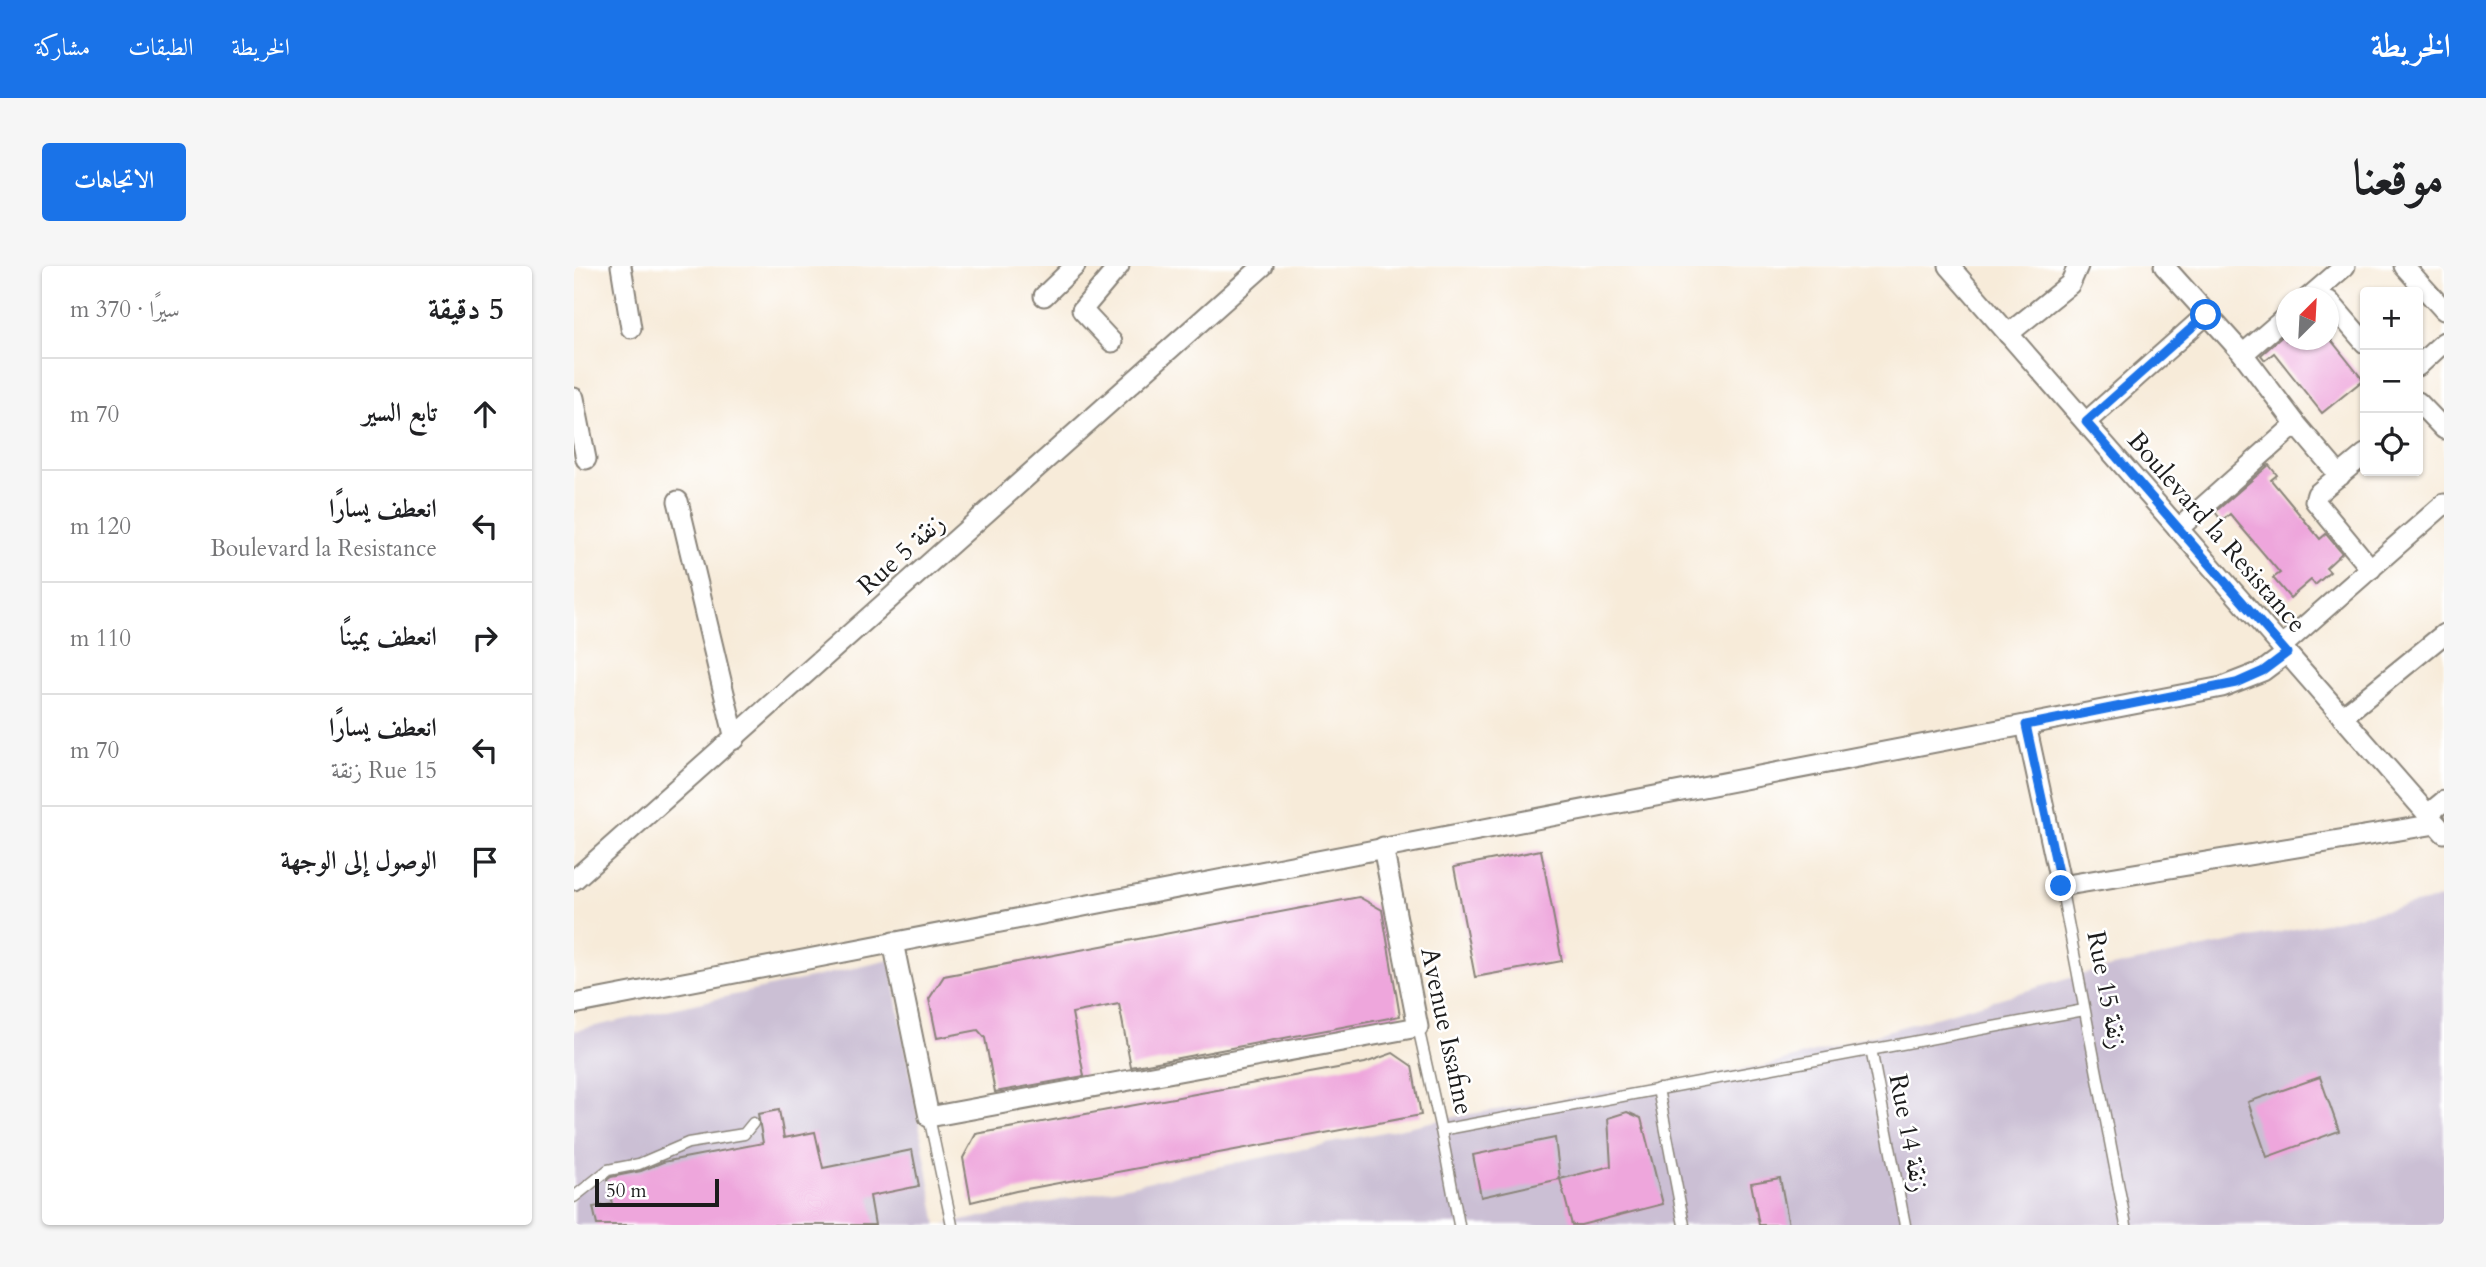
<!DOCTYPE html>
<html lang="ar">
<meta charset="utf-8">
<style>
body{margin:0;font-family:Cardo,Amiri,serif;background:#f6f6f6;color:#202124;direction:rtl}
.controls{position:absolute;right:21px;top:21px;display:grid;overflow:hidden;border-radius:7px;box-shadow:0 2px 5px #0004}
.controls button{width:63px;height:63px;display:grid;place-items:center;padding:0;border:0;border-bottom:2px solid #e0e0e0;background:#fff;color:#202124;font:35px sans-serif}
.compass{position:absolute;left:1702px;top:21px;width:63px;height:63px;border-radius:50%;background:#fff;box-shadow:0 2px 5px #0004;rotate:24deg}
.scale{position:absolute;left:21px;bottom:18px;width:124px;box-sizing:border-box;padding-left:7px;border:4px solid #1c1c1c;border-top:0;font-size:19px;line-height:24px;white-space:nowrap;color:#1c1c1c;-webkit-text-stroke:5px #fff;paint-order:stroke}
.stop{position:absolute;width:21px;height:21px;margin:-16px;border:5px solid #1a73e8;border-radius:50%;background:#fff}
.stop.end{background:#1a73e8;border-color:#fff;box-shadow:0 2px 7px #0008}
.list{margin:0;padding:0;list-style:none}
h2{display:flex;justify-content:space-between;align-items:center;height:91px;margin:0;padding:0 28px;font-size:30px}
h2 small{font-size:23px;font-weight:400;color:#757577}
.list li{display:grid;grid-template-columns:46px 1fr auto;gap:21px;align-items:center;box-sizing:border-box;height:112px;padding:0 28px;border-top:2px solid #e0e0e0}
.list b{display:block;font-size:26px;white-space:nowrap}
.list p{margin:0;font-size:23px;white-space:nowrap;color:#757577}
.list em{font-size:23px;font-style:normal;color:#757577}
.icon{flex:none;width:38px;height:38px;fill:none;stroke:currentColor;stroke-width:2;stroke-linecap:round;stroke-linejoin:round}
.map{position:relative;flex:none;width:1870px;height:959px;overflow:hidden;direction:ltr;border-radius:7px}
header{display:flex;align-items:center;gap:42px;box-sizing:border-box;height:98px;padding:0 35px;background:#1a73e8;color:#fff}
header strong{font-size:33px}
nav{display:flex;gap:38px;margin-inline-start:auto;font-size:24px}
.intro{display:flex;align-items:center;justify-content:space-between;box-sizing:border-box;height:168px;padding:0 42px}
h1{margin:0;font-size:49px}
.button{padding:18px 32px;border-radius:7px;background:#1a73e8;color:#fff;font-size:24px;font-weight:700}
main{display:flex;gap:42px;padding:0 42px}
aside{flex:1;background:#fff;border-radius:7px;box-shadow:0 2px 5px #0004}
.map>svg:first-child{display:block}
</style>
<header>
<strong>الخريطة</strong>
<nav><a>الخريطة</a><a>الطبقات</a><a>مشاركة</a></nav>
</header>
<div class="intro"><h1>موقعنا</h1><a class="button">الاتجاهات</a></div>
<main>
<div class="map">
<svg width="1870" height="959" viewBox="0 0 1870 959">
<rect width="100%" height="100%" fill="#fff"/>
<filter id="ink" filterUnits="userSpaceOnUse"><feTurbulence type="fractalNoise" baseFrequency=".0143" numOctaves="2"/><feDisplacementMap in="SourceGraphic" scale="14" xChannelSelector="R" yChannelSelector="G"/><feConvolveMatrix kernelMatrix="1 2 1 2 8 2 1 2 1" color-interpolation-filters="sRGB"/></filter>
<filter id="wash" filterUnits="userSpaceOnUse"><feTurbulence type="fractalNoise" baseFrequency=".00686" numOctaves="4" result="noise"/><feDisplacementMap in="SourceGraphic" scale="28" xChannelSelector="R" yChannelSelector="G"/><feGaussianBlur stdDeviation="1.57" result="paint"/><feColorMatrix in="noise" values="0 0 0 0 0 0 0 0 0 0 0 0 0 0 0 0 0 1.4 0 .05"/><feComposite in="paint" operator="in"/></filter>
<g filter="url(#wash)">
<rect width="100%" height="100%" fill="#f7ebd9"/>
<!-- industrial -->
<g fill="#cbbfd4">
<path d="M1870 632V959H369L885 850 1192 800 1524 704Z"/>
<path d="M316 694 363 959H0V765Z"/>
</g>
<g id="blocks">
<!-- building -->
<g fill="#eea6dc">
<path d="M1712 67V74H1757L1789 114 1748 147 1700 87 1691 94 1687 89Z"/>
<path d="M1695 199 1703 209 1697 214 1717 238 1746 273 1752 268 1768 287 1752 302 1756 306 1741 319 1737 314 1716 332 1699 312 1706 307 1656 248 1648 255 1641 246Z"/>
<path d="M967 584 988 695 901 711 880 601Z"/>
<path d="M785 631 808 644 826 750 557 801 545 738 498 747 510 810 421 826 411 772 404 764 363 772 355 733 370 710Z"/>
<path d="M819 787 838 800 847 849 442 925 397 936 389 892 402 868 791 797Z"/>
<path d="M1746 811 1765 865 1693 891 1674 836Z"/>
<path d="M205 844 210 872 241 866 249 902 338 884 345 920 296 930 301 959H23L19 941 38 938 33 914 37 911 67 905 89 896 189 877 184 848Z"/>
<path d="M1053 846 1067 852 1089 938 1007 959H998L986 913 1037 900 1034 852Z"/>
<path d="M981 872 986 913 907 931 899 889Z"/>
<path d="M1206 912 1215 959H1185L1177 917Z"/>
</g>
</g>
</g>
<g filter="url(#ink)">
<use href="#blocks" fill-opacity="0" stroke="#8a847a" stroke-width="2"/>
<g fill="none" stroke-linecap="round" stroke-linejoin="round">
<defs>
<g id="lane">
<path d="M1487 620 1552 959"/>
<path d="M844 761 867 864 885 959"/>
<path d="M1297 783 1331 959"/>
<path d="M1084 823 1110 959"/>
<path d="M355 851 378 959"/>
<path d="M867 864 1510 744"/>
<path d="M0 931 34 904 65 898 114 877 170 868 179 857"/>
</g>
<g id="street">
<path d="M47 0 57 62"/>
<path d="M1375 0 1870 567"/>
<path d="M1590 0 1669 88 1722 158 1766 210"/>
<path d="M1830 0 1870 44"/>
<path d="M470 30 501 0"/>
<path d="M1734 32 1771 0"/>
<path d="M1755 35 1791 77"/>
<path d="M1434 68 1496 18 1504 0"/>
<path d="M538 76 508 44 545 0"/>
<path d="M1669 88 1713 50"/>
<path d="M1844 100 1870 76"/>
<path d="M0 132 12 193"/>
<path d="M1844 136 1870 163"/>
<path d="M1512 156 1632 49"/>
<path d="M1791 188 1743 228 1741 235 1797 303"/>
<path d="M104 235 161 473"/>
<path d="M1604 263 1722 158"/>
<path d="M1707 381 1870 238"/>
<path d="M1768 451 1870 368"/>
<path d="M1452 459 1487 620 1862 558"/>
<path d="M1853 549 1870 535"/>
<path d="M0 614 689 0"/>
<path d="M319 676 355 851 844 761 809 581"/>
<path d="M0 738 1648 421 1689 405 1713 387"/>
</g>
</defs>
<!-- lane casing -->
<use href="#lane" stroke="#8a847a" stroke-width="13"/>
<!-- street casing -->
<use href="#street" stroke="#8a847a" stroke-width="23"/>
<!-- lane -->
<use href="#lane" stroke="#fff" stroke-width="10"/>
<!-- street -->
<use href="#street" stroke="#fff" stroke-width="19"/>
</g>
</g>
<g fill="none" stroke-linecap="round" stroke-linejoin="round" filter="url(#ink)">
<!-- route -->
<path stroke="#1a73e8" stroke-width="9" d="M1487 620 1452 459 1662 417 1689 405 1713 387 1512 156 1632 49"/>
</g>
<g text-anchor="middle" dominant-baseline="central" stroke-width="5" stroke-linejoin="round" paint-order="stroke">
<!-- street labels -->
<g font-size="26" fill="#1c1c1c" stroke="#fff">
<text transform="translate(1643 266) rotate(49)">Boulevard la Resistance</text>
<text transform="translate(327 288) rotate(-42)">Rue 5 زنقة</text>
<text transform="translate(1533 724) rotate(79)">Rue 15 زنقة</text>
<text transform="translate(873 765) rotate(78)">Avenue Issafine</text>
<text transform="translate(1335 867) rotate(79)">Rue 14 زنقة</text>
</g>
</g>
</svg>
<div class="controls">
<button>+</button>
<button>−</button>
<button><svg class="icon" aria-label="locate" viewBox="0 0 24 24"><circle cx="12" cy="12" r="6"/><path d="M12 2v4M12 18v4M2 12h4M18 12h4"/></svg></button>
</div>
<svg class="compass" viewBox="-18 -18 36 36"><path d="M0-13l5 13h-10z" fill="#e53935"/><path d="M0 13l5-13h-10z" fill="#757577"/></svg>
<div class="scale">50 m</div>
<div class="stop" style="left:1632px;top:49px"></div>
<div class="stop end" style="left:1487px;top:620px"></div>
</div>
<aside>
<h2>5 دقيقة<small>سيرًا · 370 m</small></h2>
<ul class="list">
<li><svg class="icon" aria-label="ahead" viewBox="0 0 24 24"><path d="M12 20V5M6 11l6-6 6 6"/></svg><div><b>تابع السير</b></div><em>70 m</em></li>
<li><svg class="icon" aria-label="left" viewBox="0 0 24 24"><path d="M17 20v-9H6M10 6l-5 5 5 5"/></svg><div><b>انعطف يسارًا</b><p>Boulevard la Resistance</p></div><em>120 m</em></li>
<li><svg class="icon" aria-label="right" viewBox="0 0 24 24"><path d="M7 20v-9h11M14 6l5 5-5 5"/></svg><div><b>انعطف يمينًا</b></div><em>110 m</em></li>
<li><svg class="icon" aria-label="left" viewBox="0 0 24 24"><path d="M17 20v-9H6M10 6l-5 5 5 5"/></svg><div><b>انعطف يسارًا</b><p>Rue 15 زنقة</p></div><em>70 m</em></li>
<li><svg class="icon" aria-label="arrive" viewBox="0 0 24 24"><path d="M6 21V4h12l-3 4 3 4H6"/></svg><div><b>الوصول إلى الوجهة</b></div></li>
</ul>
</aside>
</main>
